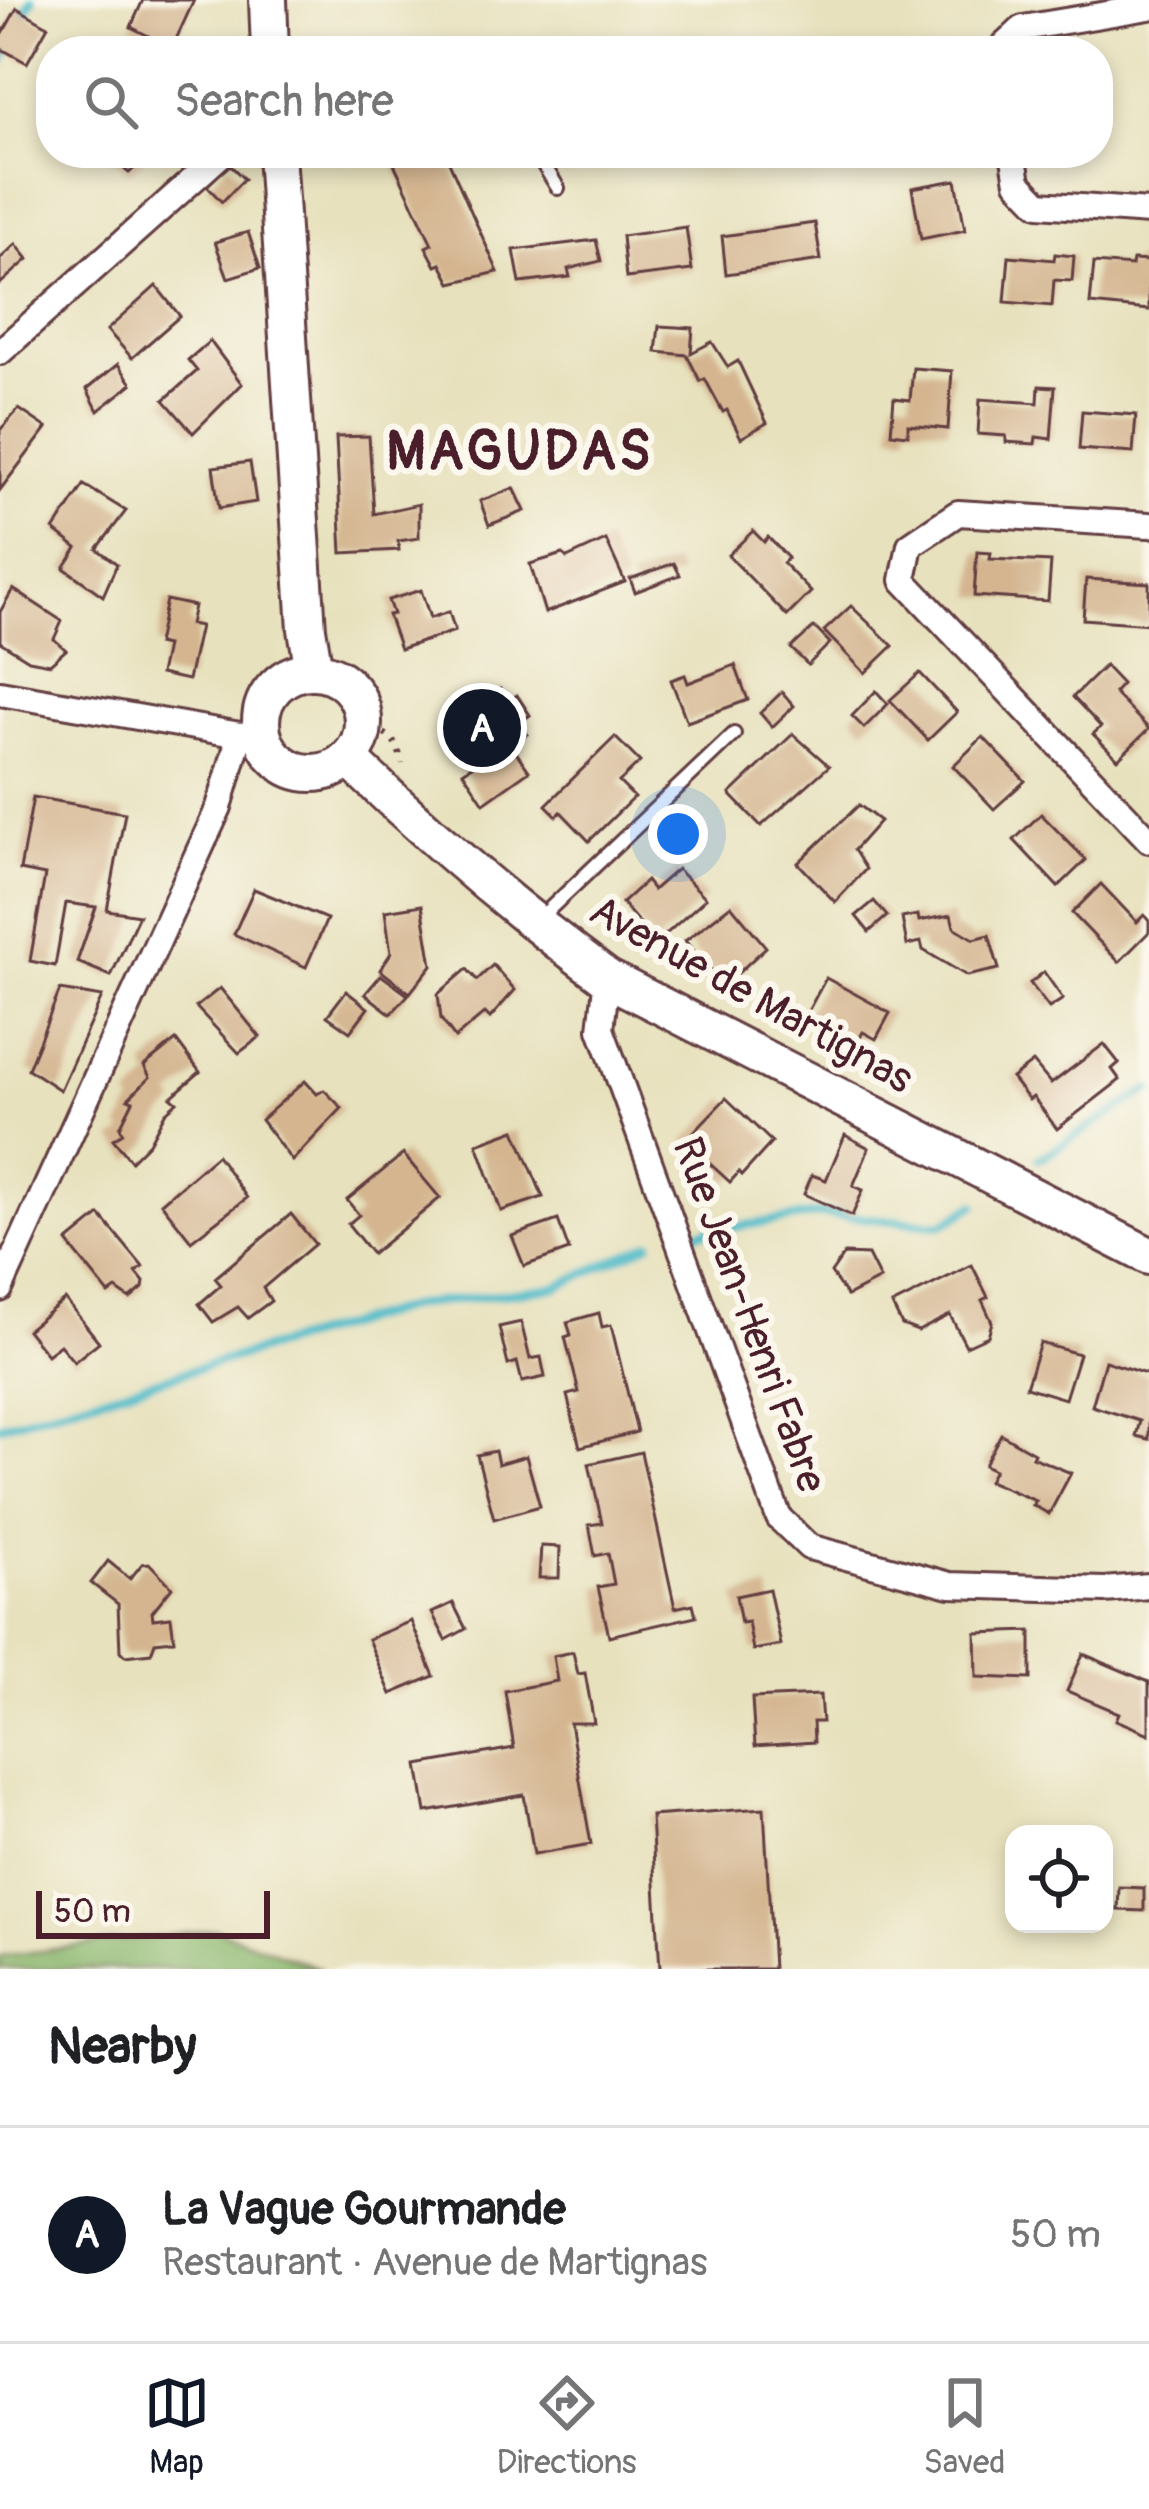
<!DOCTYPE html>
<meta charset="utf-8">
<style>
body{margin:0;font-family:Pangolin,sans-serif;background:#f6f6f6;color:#202124}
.controls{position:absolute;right:36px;bottom:36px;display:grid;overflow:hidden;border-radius:24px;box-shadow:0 6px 18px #0003}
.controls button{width:108px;height:108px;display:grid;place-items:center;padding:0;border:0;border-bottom:3px solid #e0e0e0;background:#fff;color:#202124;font:60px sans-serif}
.scale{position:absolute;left:36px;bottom:30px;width:234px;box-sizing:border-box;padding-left:12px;border:6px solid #4a1f2b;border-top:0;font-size:33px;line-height:42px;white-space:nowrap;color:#4a1f2b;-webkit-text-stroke:9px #fbf7ec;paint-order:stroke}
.you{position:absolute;left:678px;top:834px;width:42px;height:42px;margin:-30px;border:9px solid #fff;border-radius:50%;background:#1a73e8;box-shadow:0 0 0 18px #1a73e833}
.badge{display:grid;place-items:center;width:78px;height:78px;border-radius:50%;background:#111827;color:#fff;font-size:39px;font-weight:700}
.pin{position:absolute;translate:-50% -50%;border:6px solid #fff;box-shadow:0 3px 12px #0006}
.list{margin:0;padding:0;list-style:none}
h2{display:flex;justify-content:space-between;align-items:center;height:156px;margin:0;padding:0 48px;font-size:51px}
h2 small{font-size:39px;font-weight:400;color:#757577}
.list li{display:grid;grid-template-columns:78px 1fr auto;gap:36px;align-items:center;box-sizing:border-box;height:216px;padding:0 48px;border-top:3px solid #e0e0e0}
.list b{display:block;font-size:45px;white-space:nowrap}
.list p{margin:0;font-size:39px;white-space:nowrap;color:#757577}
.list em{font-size:39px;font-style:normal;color:#757577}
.icon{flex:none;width:66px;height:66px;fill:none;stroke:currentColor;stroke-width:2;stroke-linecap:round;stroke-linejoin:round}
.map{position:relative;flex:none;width:1149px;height:1969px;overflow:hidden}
.search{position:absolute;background:#fff;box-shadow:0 6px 18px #0003;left:36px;right:36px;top:36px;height:132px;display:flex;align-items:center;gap:30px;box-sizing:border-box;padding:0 42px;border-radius:48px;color:#757577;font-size:45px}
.sheet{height:372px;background:#fff}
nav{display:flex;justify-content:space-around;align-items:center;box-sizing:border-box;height:168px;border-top:3px solid #e0e0e0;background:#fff;font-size:33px;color:#757577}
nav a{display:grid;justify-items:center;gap:6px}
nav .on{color:#111827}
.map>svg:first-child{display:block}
</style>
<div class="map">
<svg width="1149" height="1969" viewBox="0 0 1149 1969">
<rect width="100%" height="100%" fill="#fbf7ec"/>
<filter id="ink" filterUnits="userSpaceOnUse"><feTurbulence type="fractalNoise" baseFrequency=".00833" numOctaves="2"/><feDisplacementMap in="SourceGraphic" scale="24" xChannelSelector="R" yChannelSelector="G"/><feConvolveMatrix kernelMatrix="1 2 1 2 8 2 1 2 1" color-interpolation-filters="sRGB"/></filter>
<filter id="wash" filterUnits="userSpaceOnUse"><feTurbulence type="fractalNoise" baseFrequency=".004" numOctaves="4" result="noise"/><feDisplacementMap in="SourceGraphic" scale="48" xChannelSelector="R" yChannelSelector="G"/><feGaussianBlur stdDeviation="2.7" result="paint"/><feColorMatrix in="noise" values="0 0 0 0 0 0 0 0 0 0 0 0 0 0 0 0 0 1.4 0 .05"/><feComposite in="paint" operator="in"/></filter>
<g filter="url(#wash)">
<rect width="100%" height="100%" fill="#e7e1bd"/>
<!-- forest -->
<path fill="#8cb76e" stroke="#6b6b4c" stroke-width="3" d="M216 1929 321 1969H0V1956Z"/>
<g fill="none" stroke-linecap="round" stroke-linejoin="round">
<!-- stream -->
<g stroke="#4cb9c7" stroke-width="9">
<path d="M20 22 32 0"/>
<path d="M0 66 10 42"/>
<path d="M1039 1159 1149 1090"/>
<path d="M688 1234 820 1214 942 1225 975 1205"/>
<path d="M0 1426 416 1305 556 1287 650 1243"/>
</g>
</g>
<g id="blocks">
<!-- building -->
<g fill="#d4b590">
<path d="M143 0H194L172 48 131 27Z"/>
<path d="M17 8 48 26 27 63 0 48V38Z"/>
<path d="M105 153H151L129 173Z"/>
<path d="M389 153H445L498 272 451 283 441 264 436 266 426 247 432 244Z"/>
<path d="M229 164 244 179 222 202 207 186Z"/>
<path d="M956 180 965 230 921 239 912 188Z"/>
<path d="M815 223 821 260 726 274 722 236Z"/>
<path d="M686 227 692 270 626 278 622 236Z"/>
<path d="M248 232 260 268 228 278 215 242Z"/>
<path d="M596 240 601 261 568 269 570 277 520 283 514 250Z"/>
<path d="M16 244 28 259 0 284V259Z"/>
<path d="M1055 254 1074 256 1072 281 1054 280 1052 306 1005 302 1009 256 1054 260Z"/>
<path d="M1133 260 1149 261V310L1090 304 1094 263 1132 266Z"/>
<path d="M156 286 180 316 132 358 107 330Z"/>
<path d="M659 326 693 328 691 353 712 342 728 367 738 361 767 423 741 438 727 410 723 412 705 379 700 381 687 355 656 352Z"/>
<path d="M210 341 242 384 193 433 164 400 197 371 188 360Z"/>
<path d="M118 364 132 384 98 411 87 389Z"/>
<path d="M913 368 952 371 948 429 908 425V435L891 433 894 398 910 400Z"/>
<path d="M1039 386 1055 387 1051 439 1036 437 1035 444 1006 442V436L978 434 980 399 1038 403Z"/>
<path d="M19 409 47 428 0 490V430Z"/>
<path d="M1082 411 1136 415 1133 453 1079 449Z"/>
<path d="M369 436 374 514 419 504V538L398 541 399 550 342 553 336 437Z"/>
<path d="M250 462 256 502 219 508 213 467Z"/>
<path d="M84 485 126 511 97 549 117 564 103 596 64 568 77 548 54 530Z"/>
<path d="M514 488 525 511 489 525 480 501Z"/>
<path d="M753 531 764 542 768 537 788 558 783 563 811 592 787 616 728 555Z"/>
<path d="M606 540 625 582 545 613 530 564 563 554 567 558Z"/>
<path d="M977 552 991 553 990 559 1051 562 1048 601 974 596Z"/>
<path d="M674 563 680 575 635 592 630 579Z"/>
<path d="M1086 579 1149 583V624L1083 619Z"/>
<path d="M13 589 62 621 54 639 66 650 50 664 29 660 0 642V612Z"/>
<path d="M421 590 430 618 449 612 455 631 400 649 388 615 393 614 388 600Z"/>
<path d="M166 600 194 606 190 624 200 626 188 680 160 674 166 646 157 644Z"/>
<path d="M851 606 893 646 865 673 824 631Z"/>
<path d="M814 627 830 643 808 665 791 648Z"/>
<path d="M735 665 748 700 687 722 671 680 685 675 688 683Z"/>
<path d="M1105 666 1122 684 1114 693 1149 729 1118 759 1093 734 1101 727 1073 697Z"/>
<path d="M920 673 957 712 928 740 890 700Z"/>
<path d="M500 689 508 701 517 695 530 715 520 722 527 734 511 745 529 771 484 803 463 772 482 759 474 748 466 754 446 724Z"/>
<path d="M876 691 888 704 864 728 852 716Z"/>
<path d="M782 692 794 706 772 727 760 713Z"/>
<path d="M793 734 829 766 761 826 730 794Z"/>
<path d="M615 737 640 762 619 782 634 797 589 841 561 812 557 816 546 805Z"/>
<path d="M983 737 1025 781 994 809 953 766Z"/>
<path d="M33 797 125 813 107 910 139 915 111 976 77 962 96 907 66 903 55 966 30 961 45 875 20 870Z"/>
<path d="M859 805 880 821 854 850 866 869 835 902 798 863Z"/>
<path d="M1041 814 1086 860 1058 887 1014 840Z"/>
<path d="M677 869 706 898 656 943 622 903 646 881 653 890Z"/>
<path d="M1101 884 1137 922 1144 915 1149 921V932L1119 962 1072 913Z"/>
<path d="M254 889 327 919 306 967 234 934Z"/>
<path d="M874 901 887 916 869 932 856 916Z"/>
<path d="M422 905 432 965 410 993 380 970 391 953 385 911Z"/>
<path d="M731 905 766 947 725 985 685 941Z"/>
<path d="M918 915 919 921 951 915 954 927 974 939 989 935 999 969 967 976 923 950 921 942 907 945 902 918Z"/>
<path d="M493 965 515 990 490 1018 485 1013 455 1038 441 1019 438 994 467 969 477 980Z"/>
<path d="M1044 972 1063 999 1049 1008 1030 983Z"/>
<path d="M381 975 408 995 391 1014 365 994Z"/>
<path d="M826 978 890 1013 876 1039 863 1032 858 1041 807 1013Z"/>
<path d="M220 988 260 1037 239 1053 196 1007Z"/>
<path d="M60 990 102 997 60 1090 28 1069Z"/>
<path d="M346 991 368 1008 350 1032 327 1016Z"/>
<path d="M176 1040 200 1072 171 1097 177 1102 165 1113 149 1143 131 1161 113 1139 123 1133 120 1127 133 1101 128 1099 150 1077 144 1066Z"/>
<path d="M1104 1044 1119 1063 1112 1069 1120 1080 1057 1129 1033 1097 1029 1100 1012 1078 1033 1062 1051 1084Z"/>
<path d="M305 1081 317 1094 324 1090 342 1108 292 1161 261 1120Z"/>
<path d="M726 1098 772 1142 742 1175 739 1172 730 1182 685 1141Z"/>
<path d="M515 1130 543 1197 501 1211 477 1144Z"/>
<path d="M845 1135 869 1148 853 1186 863 1190 852 1216 804 1194 812 1175 826 1180Z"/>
<path d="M403 1154 440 1198 372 1254 348 1224 359 1215 347 1200Z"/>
<path d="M217 1155 247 1198 191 1241 161 1203Z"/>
<path d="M291 1214 315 1244 263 1288 271 1301 248 1318 238 1307 213 1322 199 1304 221 1285 215 1278Z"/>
<path d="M100 1215 143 1267 136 1272 144 1282 143 1288 130 1299 116 1289 109 1294 67 1242Z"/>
<path d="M558 1220 569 1250 524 1266 512 1236Z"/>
<path d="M844 1254 868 1255 880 1279 847 1296 831 1273Z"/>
<path d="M972 1265 988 1297 982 1300 992 1322 988 1336 966 1346 950 1315 918 1331 902 1325 892 1305Z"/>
<path d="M65 1299 99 1342 74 1362 60 1345 47 1355 27 1330Z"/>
<path d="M599 1313 602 1327 611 1325 637 1432 580 1447 567 1395 579 1392 565 1337 571 1335 567 1322Z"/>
<path d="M521 1322 530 1359 541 1357 545 1377 522 1382 517 1362 508 1365 499 1327Z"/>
<path d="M1040 1343 1079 1354 1065 1399 1026 1387Z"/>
<path d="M1105 1361 1149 1375V1439L1136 1436 1140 1421 1092 1406Z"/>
<path d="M1001 1434 1034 1453 1032 1457 1071 1473 1049 1514 1033 1505 1036 1501 988 1481 994 1470 984 1465Z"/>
<path d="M495 1451 498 1464 526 1456 540 1506 494 1519 477 1455Z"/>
<path d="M641 1452 675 1608 693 1604 696 1616 609 1636 598 1587 614 1584 608 1553 595 1556 589 1525 602 1523 589 1464Z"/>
<path d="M541 1546 560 1547 559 1578H539Z"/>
<path d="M108 1561 130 1579 142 1564 149 1563 172 1587 152 1612 153 1619 171 1617 174 1640 155 1642 151 1653 125 1656 120 1651 118 1604 91 1583Z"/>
<path d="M769 1589 781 1645 753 1650 748 1622 741 1623 736 1596Z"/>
<path d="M453 1603 466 1629 446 1640 432 1613Z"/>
<path d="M411 1621 434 1676 391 1694 368 1639Z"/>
<path d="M1031 1631V1679L977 1677 976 1633Z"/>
<path d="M573 1652 578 1674 585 1673 594 1723H570L591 1844 534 1854 524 1795 426 1812 418 1765 514 1748 505 1691 557 1681 553 1656Z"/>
<path d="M1083 1654 1149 1682V1734L1116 1720 1119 1713 1067 1691Z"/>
<path d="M820 1695 822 1722H813L814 1742 755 1746 752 1698Z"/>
<path d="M764 1808 773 1969H660L651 1816Z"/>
<path d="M1119 1887 1144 1888V1911L1118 1910Z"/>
</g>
</g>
</g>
<g filter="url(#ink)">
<use href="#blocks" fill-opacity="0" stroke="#623c41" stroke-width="3"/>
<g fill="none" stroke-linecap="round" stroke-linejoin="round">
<defs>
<g id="lane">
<path d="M536 153 558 188"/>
<path d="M539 919 734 734"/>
</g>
<g id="street">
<path d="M998 51 1023 28 1149 7"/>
<path d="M1013 153 1018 182 1039 204 1149 212"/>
<path d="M0 352 223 153"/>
<path d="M1149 525 958 513 910 545 903 580 1149 840"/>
<path d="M0 693 240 735 261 733"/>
<path d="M607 978 601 1029 779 1518 809 1547 950 1585 1105 1590 1149 1586"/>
<path d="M0 1289 219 807 240 735"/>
</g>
<g id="secondary">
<path d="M268 0 270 51"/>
<path d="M276 153 307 629 314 671"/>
<circle cx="312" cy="722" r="51"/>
<path d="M348 758C430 837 515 910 607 978L1149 1256"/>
</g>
</defs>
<!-- lane casing -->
<use href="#lane" stroke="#623c41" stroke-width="18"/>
<!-- street casing -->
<use href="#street" stroke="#623c41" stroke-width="30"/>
<!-- secondary casing -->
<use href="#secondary" stroke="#623c41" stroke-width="42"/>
<!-- path -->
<path stroke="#623c41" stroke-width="6" stroke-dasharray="3 9" stroke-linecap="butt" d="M362 725C387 732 397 737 402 764"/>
<!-- lane -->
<use href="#lane" stroke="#fff" stroke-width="12"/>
<!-- street -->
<use href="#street" stroke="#fff" stroke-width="24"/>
<!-- secondary -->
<use href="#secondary" stroke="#fff" stroke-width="36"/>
</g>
</g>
<g text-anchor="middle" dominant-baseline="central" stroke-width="12" stroke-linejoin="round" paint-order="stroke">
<!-- street labels -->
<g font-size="42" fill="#4a1f2b" stroke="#fbf7ec">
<text transform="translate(751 995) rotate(29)">Avenue de Martignas</text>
<text transform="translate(749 1315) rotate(70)">Rue Jean-Henri Fabre</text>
</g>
<!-- district labels -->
<g font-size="54" font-weight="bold" letter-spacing="3" fill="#4a1f2b" stroke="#fbf7ec">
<text x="520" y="452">MAGUDAS</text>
</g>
</g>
</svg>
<div class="controls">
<button><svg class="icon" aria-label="locate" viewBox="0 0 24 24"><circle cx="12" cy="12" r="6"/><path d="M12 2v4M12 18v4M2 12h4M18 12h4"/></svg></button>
</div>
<div class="scale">50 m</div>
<div class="you"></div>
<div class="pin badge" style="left:482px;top:728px">A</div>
<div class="search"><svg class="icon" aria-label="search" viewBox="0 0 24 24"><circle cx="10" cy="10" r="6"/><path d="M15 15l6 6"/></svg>Search here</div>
</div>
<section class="sheet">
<h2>Nearby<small></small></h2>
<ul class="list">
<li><span class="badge">A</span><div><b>La Vague Gourmande</b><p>Restaurant · Avenue de Martignas</p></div><em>50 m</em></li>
</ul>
</section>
<nav>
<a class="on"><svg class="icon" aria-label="map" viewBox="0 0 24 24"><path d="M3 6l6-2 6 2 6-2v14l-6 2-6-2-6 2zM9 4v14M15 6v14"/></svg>Map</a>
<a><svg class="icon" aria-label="directions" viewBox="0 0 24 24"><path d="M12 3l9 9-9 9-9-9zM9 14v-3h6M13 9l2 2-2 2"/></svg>Directions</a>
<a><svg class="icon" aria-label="saved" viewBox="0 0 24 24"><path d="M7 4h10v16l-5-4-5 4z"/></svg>Saved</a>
</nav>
